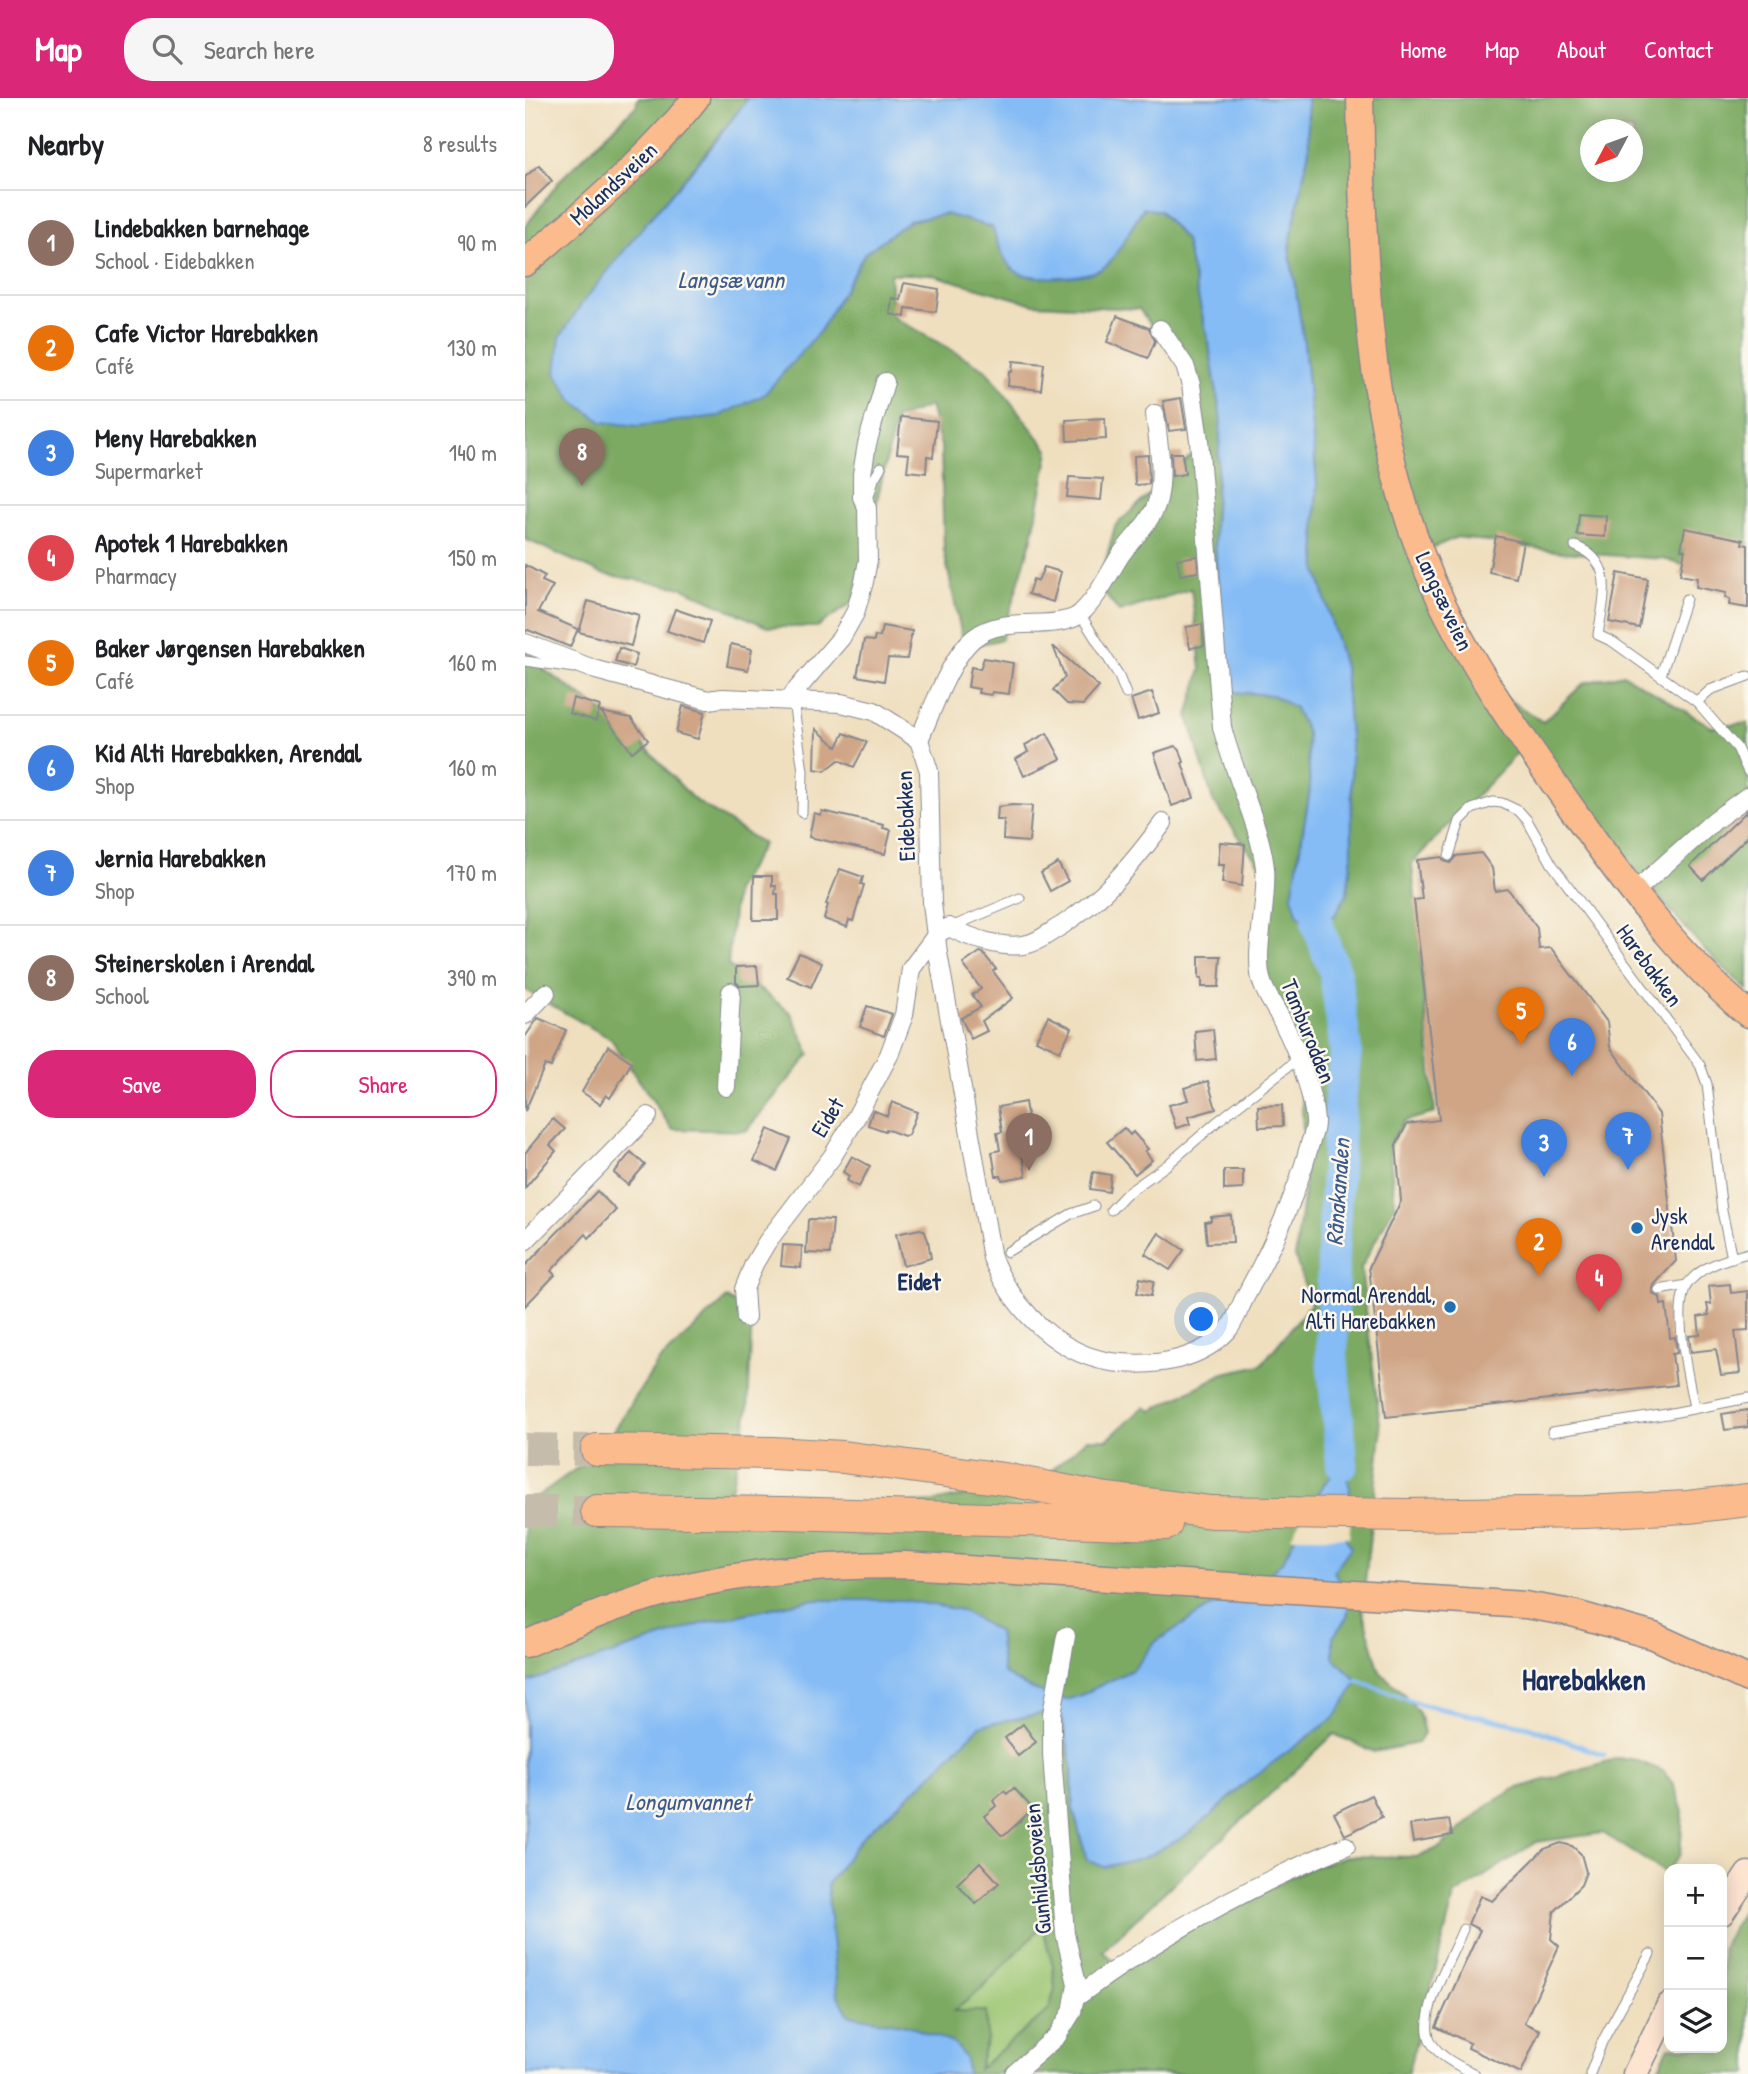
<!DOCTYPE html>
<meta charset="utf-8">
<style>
body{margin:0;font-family:"Patrick Hand",sans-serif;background:#f6f6f6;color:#202124}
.controls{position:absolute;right:21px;bottom:21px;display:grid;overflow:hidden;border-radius:14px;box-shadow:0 4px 18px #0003}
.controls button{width:63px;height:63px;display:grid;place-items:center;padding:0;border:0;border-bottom:2px solid #e0e0e0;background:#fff;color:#202124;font:35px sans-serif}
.compass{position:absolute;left:1055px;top:21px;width:63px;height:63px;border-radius:50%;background:#fff;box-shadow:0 4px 18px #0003;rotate:229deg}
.you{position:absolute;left:677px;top:1222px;width:24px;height:24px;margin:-18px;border:5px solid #fff;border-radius:50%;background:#1a73e8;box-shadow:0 0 0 10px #1a73e833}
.badge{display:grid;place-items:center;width:46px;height:46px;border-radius:50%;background:#db2777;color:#fff;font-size:23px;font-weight:700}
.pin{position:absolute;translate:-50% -58px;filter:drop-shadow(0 2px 4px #0008)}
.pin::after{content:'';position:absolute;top:37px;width:24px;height:21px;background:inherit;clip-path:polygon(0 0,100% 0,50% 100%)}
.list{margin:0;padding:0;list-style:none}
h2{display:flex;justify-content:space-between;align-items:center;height:91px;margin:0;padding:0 28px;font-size:30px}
h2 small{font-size:23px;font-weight:400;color:#757577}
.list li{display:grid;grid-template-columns:46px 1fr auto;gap:21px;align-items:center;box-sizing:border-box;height:105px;padding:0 28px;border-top:2px solid #e0e0e0}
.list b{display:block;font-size:26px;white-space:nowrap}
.list p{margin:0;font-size:23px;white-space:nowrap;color:#757577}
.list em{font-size:23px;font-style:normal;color:#757577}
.actions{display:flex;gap:14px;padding:21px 28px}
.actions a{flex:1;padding:16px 0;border:2px solid #db2777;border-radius:28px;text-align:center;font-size:24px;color:#db2777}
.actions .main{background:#db2777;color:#fff}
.icon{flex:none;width:38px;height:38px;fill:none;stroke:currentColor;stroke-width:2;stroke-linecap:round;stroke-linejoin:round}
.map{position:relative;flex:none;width:1223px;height:1976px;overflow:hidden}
header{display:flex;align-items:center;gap:42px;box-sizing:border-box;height:98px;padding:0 35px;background:#db2777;color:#fff}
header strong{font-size:33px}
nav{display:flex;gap:38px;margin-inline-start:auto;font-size:24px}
.search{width:490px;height:63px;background:#f6f6f6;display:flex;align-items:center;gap:18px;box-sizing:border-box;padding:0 24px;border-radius:28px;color:#757577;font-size:26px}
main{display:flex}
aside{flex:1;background:#fff}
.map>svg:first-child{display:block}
</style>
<header>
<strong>Map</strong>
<div class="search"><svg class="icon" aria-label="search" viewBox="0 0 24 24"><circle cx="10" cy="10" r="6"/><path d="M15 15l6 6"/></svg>Search here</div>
<nav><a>Home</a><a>Map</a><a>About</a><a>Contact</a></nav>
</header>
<main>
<aside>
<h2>Nearby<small>8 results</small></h2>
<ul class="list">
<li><span class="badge" style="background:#8d6e63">1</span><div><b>Lindebakken barnehage</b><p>School · Eidebakken</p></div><em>90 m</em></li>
<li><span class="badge" style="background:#e8710a">2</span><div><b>Cafe Victor Harebakken</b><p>Café</p></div><em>130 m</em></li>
<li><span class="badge" style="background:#3f7fe0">3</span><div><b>Meny Harebakken</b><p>Supermarket</p></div><em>140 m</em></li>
<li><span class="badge" style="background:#e0444e">4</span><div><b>Apotek 1 Harebakken</b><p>Pharmacy</p></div><em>150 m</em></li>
<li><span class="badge" style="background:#e8710a">5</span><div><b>Baker Jørgensen Harebakken</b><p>Café</p></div><em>160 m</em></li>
<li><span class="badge" style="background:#3f7fe0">6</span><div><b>Kid Alti Harebakken, Arendal</b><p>Shop</p></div><em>160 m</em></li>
<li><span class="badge" style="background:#3f7fe0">7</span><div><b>Jernia Harebakken</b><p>Shop</p></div><em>170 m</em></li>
<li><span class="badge" style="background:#8d6e63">8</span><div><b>Steinerskolen i Arendal</b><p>School</p></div><em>390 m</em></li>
</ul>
<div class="actions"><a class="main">Save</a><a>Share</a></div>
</aside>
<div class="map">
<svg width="1223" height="1976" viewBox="0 0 1223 1976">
<rect width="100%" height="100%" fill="#fbf7ec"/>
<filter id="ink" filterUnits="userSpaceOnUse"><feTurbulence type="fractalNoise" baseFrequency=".0143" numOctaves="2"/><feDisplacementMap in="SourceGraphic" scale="14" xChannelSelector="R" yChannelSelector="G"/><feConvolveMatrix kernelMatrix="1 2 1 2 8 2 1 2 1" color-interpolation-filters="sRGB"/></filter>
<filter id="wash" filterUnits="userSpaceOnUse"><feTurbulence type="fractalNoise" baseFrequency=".00686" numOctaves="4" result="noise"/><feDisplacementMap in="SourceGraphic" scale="28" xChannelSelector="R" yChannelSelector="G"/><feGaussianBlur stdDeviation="1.57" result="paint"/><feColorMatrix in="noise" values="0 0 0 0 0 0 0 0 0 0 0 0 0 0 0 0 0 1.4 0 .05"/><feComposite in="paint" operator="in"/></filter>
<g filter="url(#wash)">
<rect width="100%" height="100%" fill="#efdfbf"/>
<!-- green -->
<path fill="#9ac470" stroke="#5a7a67" stroke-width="2" d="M517 1828 528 1868 530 1891 524 1912 452 1972 462 1941 428 1913 455 1892Z"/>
<!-- forest -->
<g fill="#7baa62" stroke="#4b6c60" stroke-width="2" fill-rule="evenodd">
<path d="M113 0H223C170 71 110 138 55 208L295 233 340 155 384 123 420 116 467 129C473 144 477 161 491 172 509 187 561 171 583 167L619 110 635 113 660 142 684 246 696 321 689 427 710 594 748 597 770 609 782 635 785 692 773 761 792 826 809 818 822 796 827 756 826 653 820 573 792 472 790 424 792 386 779 245 764 150 784 51 782 0H1223V488L1139 461 1037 454 932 439 893 456 978 598 1018 624 1059 585 1098 576 1187 629 1223 625V893L1176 848 1002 645 887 765 910 1015 879 1023 864 1048 870 1106 836 1170 856 1336 837 1512 855 1574 878 1595 894 1615 899 1635 892 1645 849 1654 809 1636C733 1709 653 1779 578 1853L594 1867 779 1772 821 1758 893 1759 915 1749 966 1705 990 1691 1093 1660 1113 1663 1138 1673 1149 1687 1158 1714 1155 1756 1141 1775 1078 1735 1011 1744 929 1798 903 1903 882 1976H442L441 1962 382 1927 324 1918 312 1896 302 1787 338 1738 398 1685 455 1627 518 1615 537 1620 547 1668 548 1711 562 1762 657 1740 689 1715 718 1687 808 1559V1539L822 1519 824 1507 809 1473 820 1440 799 1386 757 1464 725 1495 687 1508 630 1544 609 1571 556 1597 541 1602 502 1589 478 1575 473 1534 436 1512 285 1502 182 1524 0 1585V1407L76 1353 133 1264 202 1200 227 1217 223 1313 201 1414 409 1404 499 1385 521 1377 562 1341H583L619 1309 627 1313 699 1275 736 1267 786 1206 770 1159 780 1086 776 979 733 881 742 777 688 703 663 618 676 571 666 491 594 514 574 488 590 428 669 355 661 273 614 211 509 206 405 176H365L368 219 460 271 524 353 507 440 476 542 439 549 419 453 416 348 405 308 371 321 328 504 292 529H242L158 490 78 476 0 441V129L36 81 111 8ZM1066 32H1108V74H1066ZM517 1828 528 1868 530 1891 524 1912 453 1971 462 1941 461 1913H429L455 1892Z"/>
<path d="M0 550 21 573 107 634 167 700 238 746 210 793 203 867 266 915 285 956 221 1033 147 1031 86 941 0 892Z"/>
<path d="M1223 1802V1976H1130L1144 1949 1197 1950V1850Z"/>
</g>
<!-- water -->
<g fill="#85bcf5" stroke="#5076aa" stroke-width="2">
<path d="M223 0H782L784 51 764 150 779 245 792 386 790 424 792 472 820 573 826 653 827 756 822 796 809 818 788 830 773 817 767 798 785 692 782 635 770 610 748 597 710 594 698 580 689 427 696 321 684 246 660 142 635 113 618 110C607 128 597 150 583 166 570 180 512 183 494 175 478 167 473 144 467 129L420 116 384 123 340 155 295 233 239 297 194 318 113 328 77 324 48 303 31 275 35 239 55 208 121 125 185 51Z"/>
<path d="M817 1366 825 1390 820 1439 826 1449 809 1473 824 1506 822 1519 808 1539V1559L833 1583 810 1619 718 1687 689 1715 657 1740 618 1760 579 1769 562 1762 548 1711 547 1668 537 1620 518 1615 455 1628 398 1685 338 1738 302 1787 312 1896 324 1917 382 1927 430 1946 441 1962 442 1976H0V1585L182 1524 285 1502H378L436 1512 473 1534 478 1575 502 1589 541 1602 556 1597 609 1571 630 1544 687 1508 725 1495 757 1464 799 1386Z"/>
</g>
<!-- pier -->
<path fill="#efdfbf" d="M783 1408H827L824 1439H766Z"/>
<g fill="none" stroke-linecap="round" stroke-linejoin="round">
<!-- stream -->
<path stroke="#85bcf5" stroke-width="5" d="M833 1583 898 1607 1004 1629 1079 1657"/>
<!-- river -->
<path stroke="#85bcf5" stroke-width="32" d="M792 826 810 875 821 953 815 1000 808 1158 807 1258 817 1366"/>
</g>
<g id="blocks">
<!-- building -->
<g fill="#cfa586">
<path d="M14 67 27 83 0 109V79Z"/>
<path d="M379 185 414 191 411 214 381 210 380 219 365 216 367 200 375 202Z"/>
<path d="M592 218 624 230 630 243 623 260 582 244Z"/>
<path d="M488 263 519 266 516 292 483 288 484 274H487Z"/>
<path d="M656 300 661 331 644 333 638 303Z"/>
<path d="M376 319 412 323 408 359 402 358 401 375 382 373 384 356 372 355Z"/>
<path d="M580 320 581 341 542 343 541 322Z"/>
<path d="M646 355H657L660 376 647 378Z"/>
<path d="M623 357 624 386 610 387 609 358Z"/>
<path d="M544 379 578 381 576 402 542 399Z"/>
<path d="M1054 416 1081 418 1080 439 1052 437Z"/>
<path d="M1160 430 1214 441 1218 442 1217 446 1223 447V510L1204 507 1205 501 1200 500 1201 495 1171 489 1172 480 1155 477 1160 452 1156 451Z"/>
<path d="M971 438 998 444 991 480 964 474Z"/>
<path d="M672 458 673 474 655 477 652 461Z"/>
<path d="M0 467 20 478 17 483 28 488 13 514 53 531 45 549 3 532 0 534Z"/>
<path d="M519 469 536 474 528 504 503 496 508 481 513 483Z"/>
<path d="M1093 475 1123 481 1114 530 1084 524Z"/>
<path d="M63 503 114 517 106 548 54 534Z"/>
<path d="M150 511 185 523 178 545 142 533Z"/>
<path d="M677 526 679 548 665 550 661 529Z"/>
<path d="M357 528 387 533 382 561 363 560 359 583 332 578 339 542 349 543 350 538 355 539Z"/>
<path d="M206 546 227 551 223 572 202 568Z"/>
<path d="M528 548 574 589 558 607 542 606 528 592 540 579Z"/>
<path d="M94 550 112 556 108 569 90 564Z"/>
<path d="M459 560 488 565 484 596 467 594 466 597 453 595 454 591 443 589 446 569 455 571Z"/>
<path d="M627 594 634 615 613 622 606 601Z"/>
<path d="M48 600 75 608 71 623 44 615Z"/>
<path d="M158 608 180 614 173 641 151 635Z"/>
<path d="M76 614 106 620 123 642 107 654Z"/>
<path d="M291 631 312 649 319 635 342 644 329 669 314 662 300 673 290 671Z"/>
<path d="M522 635 536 661 499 678 491 661 503 654 500 647Z"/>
<path d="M650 648 655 652 659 664 657 665 669 700 647 708 629 655Z"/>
<path d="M487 707 507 708 504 744 478 742 479 722H472L473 709Z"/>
<path d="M1223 712V738L1178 782 1165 768Z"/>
<path d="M297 713 359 727 358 730 366 732 360 756 284 739 289 715 296 717Z"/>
<path d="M695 744 720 746 717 788 697 785 699 767H693Z"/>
<path d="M956 755 967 770 970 793 983 791 1012 830 1014 851 1026 850 1082 924 1085 949 1134 1016 1151 1163 1129 1187 1127 1193 1129 1197 1135 1199 1136 1207 1141 1206 1145 1240 1150 1239 1152 1255 1147 1256 1151 1287 861 1319 844 1169 876 1103 871 1047 882 1026 914 1022 889 802 897 801 892 762 917 759 919 763 925 765 931 758Z"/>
<path d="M533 765 543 783 525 793 516 775Z"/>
<path d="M315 771 338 779 336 786 339 787 328 823 324 822 322 829 299 821 303 807 301 806Z"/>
<path d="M229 778H247V788H251L250 796H253V822H228Z"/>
<path d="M455 854 458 855 471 871 468 873 488 900 457 923 462 933 446 941 436 920 456 909 447 897 456 891 438 866Z"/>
<path d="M274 855 297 865 286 889 262 879Z"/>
<path d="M674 858H696L694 889H677V880H674Z"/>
<path d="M232 868 234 887 215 888 211 884V869Z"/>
<path d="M342 908 367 916 359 938 335 929Z"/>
<path d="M523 918 547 930 535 953 511 942Z"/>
<path d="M13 920 41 932 26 969 20 967 0 1013V939Z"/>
<path d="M688 931 691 961 672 963 670 933Z"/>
<path d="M83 948 107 964 85 1000 81 997 75 1006 57 994Z"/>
<path d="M683 983 691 1011 663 1019 665 1026 651 1030 644 1007 663 1002 659 990Z"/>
<path d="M367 1004 392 1014 383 1037 379 1038 361 1031 360 1033 343 1027 348 1012 362 1018Z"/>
<path d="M500 1004 507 1046 496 1048 501 1078 477 1082 476 1078H471L467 1054 475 1052 472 1035 477 1034 473 1009Z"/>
<path d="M757 1007 758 1028 734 1029 733 1008Z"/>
<path d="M28 1021 40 1031 25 1047 31 1053 0 1090V1055Z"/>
<path d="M599 1030 605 1037 608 1034 623 1051 620 1053 627 1062 610 1076 582 1044Z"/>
<path d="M243 1031 266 1041 252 1073 229 1063Z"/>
<path d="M106 1054 120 1067 103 1087 89 1075Z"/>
<path d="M327 1058 345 1068 334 1089 322 1083 324 1078 318 1074Z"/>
<path d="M699 1072H718V1091L699 1092Z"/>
<path d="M568 1074 586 1077 584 1094 565 1091Z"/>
<path d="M72 1093 91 1112 64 1140 61 1136 26 1173 30 1177 0 1208V1168Z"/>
<path d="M706 1117 708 1144 682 1145 680 1124 686 1123V1119Z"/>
<path d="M285 1121 308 1122 305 1156 281 1155 283 1122Z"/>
<path d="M395 1131 399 1132 403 1142 406 1160 378 1168 371 1136Z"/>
<path d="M634 1135 659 1152 645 1172 620 1156Z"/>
<path d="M258 1147 277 1148 276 1170 256 1168Z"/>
<path d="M615 1180 629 1183 626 1198 612 1195Z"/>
<path d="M1205 1186 1206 1195 1223 1193V1232L1210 1233 1215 1275 1196 1277 1191 1251 1166 1254 1164 1238 1175 1237 1173 1219 1184 1217 1182 1206H1186L1184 1188Z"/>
<path d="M1223 1312V1329L1200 1332 1197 1316Z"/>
<path d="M498 1626 511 1644 493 1658 480 1640Z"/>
<path d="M489 1690 508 1711 481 1736 476 1737 459 1718 471 1708 468 1703 479 1693 482 1696Z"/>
<path d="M846 1697 857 1719 820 1737 809 1715Z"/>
<path d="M924 1722 927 1737 888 1744 885 1727Z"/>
<path d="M1036 1745 1047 1748 1056 1756 1061 1774 1056 1787 1029 1814 1026 1841 1034 1848 999 1925 1015 1932 996 1975 943 1950 945 1945 911 1929 955 1832 943 1826 955 1798 967 1803 1019 1751Z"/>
<path d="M455 1764 474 1785 451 1806 432 1786Z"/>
</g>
</g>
</g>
<g filter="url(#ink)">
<use href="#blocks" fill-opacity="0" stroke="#85878e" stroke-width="2"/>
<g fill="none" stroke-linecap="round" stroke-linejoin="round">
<!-- highway-tunnel -->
<g stroke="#c5bcac" stroke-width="32" stroke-dasharray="32 16" stroke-linecap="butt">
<path d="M0 1351 72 1352"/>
<path d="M0 1413H72"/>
</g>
<defs>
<g id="lane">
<path d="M343 402 349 381 356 369"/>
<path d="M1050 448C1092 464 1078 502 1073 537L1088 544 1172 604 1212 650 1223 674"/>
<path d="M555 516 593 576 601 596"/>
<path d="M0 563 49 570"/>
<path d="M1136 577 1161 501"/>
<path d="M268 603 278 673 277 715"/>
<path d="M1172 604 1185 592 1223 578"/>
<path d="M924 758 935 723 947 711 968 704 977 705 994 713 1002 722 1027 766 1175 967 1182 986 1197 1113 1207 1160"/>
<path d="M426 829 495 800"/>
<path d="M586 1112 601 1096 642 1067 693 1023 773 961"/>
<path d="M482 1154 546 1116 569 1108"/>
<path d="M1134 1192 1162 1187"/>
<path d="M1169 1309C1163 1280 1151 1225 1158 1197 1159 1190 1164 1183 1169 1179 1179 1168 1208 1159 1223 1155"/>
<path d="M1027 1334 1142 1316 1223 1300"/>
<path d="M938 1831C927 1858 899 1905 903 1934 905 1955 933 1968 950 1976"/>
<path d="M1065 1976 1077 1944 1125 1856"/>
</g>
<g id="street">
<path d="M0 545 71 572 183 602 198 600 316 605 349 613 394 642 404 673 407 805 413 855 467 1160C489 1212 536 1261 596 1265 633 1268 676 1262 703 1232 710 1223 715 1209 720 1199 746 1151 770 1102 784 1049 786 1041 791 1031 790 1023 788 993 771 949 757 923 750 908 740 897 736 881 729 850 743 805 740 770 735 726 708 674 697 629L674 342 666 287 660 268 635 231"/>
<path d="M268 603V596L316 540 330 515 339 484 343 462 342 410 337 399V376L342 346 360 284"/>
<path d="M394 642C406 615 426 558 449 540 476 518 514 531 542 522 547 521 553 518 556 515 573 499 583 477 595 458 607 440 628 423 633 401 639 373 633 344 630 316"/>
<path d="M1109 794 1190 722 1223 698"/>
<path d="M0 917 21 895"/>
<path d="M201 989 206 894"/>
<path d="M0 1143 123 1018"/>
<path d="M221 1220 219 1191 229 1166 242 1144 307 1059 329 1023 364 957 379 917 386 871 412 836 424 829C445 840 479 852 503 846 515 843 525 834 536 828 581 798 606 768 638 725"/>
<path d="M550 1900C634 1838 724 1788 821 1748"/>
<path d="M489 1976 532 1938 547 1914 552 1886 540 1836 527 1656V1616L541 1538"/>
</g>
<g id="secondary">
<path d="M1197 1815 1223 1776"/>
<path d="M1110 1976 1144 1907"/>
</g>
<g id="primary">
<path d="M835 0C839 176 839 344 918 507 953 578 999 643 1045 708 1097 782 1153 857 1223 916"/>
<path d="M0 165C60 114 122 62 171 0"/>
<path d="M0 1546C32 1533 63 1519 95 1508 187 1475 284 1467 381 1467L1000 1507 1047 1515 1129 1538 1223 1581"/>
</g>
<g id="highway">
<path d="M72 1352 248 1355 318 1359 479 1381 576 1400 686 1414 882 1417 1060 1414 1163 1409 1223 1402"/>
<path d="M72 1413 259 1415 641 1426"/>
</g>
</defs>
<!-- lane casing -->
<use href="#lane" stroke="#85878e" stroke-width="11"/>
<!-- street casing -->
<use href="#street" stroke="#85878e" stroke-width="20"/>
<!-- secondary casing -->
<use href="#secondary" stroke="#85878e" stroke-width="27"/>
<!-- primary casing -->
<use href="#primary" stroke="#85878e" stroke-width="29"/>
<!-- highway casing -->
<use href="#highway" stroke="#85878e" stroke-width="34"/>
<!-- lane -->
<use href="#lane" stroke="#fff" stroke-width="9"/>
<!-- street -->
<use href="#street" stroke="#fff" stroke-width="18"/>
<!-- secondary -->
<use href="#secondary" stroke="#fde4d1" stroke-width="24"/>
<!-- primary -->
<use href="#primary" stroke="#fbbb8c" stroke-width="26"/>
<!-- highway -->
<use href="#highway" stroke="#fbbb8c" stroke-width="32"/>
</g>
</g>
<!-- markers -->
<g fill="#1f6fb2" stroke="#fbf7ec" stroke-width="2.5">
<circle cx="1112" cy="1130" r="7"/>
<circle cx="925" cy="1209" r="7"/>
</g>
<g text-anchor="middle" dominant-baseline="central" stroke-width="5" stroke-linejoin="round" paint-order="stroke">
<!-- street labels -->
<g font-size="23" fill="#1b2f5e" stroke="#fbf7ec">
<text transform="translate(88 85) rotate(-43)">Molandsveien</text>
<text transform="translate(920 503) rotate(65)">Langsæveien</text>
<text transform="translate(380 718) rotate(-92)">Eidebakken</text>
<text transform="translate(1125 867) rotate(54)">Harebakken</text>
<text transform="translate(784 933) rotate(68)">Tamburodden</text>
<text transform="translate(302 1019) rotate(-59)">Eidet</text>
<text transform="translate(512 1771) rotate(-95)">Gunhildsboveien</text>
</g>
<!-- poi labels -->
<g font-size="23" fill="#1b2f5e" stroke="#fbf7ec" text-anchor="start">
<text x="1126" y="1117">Jysk<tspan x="1126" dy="26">Arendal</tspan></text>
<text x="911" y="1196" text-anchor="end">Normal Arendal,<tspan x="911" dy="26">Alti Harebakken</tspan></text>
</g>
<!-- water labels -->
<g font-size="24" font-style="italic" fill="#3b598b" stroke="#fbf7ec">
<text x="206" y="181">Langsævann</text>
<text transform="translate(812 1094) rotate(-86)">Rånakanalen</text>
<text x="163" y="1703">Longumvannet</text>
</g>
<!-- neighbourhood labels -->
<g font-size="24" font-weight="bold" fill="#1b2f5e" stroke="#fbf7ec">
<text x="394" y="1183">Eidet</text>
</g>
<!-- district labels -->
<g font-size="30" font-weight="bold" fill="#1b2f5e" stroke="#fbf7ec">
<text x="1059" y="1581">Harebakken</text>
</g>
</g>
</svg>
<div class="controls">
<button>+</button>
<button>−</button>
<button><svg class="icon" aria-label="layers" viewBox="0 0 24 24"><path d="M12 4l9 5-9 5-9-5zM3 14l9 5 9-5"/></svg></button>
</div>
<svg class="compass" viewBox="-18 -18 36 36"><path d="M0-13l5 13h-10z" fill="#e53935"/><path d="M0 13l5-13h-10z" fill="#757577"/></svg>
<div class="you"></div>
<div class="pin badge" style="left:504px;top:1073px;background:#8d6e63">1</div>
<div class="pin badge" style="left:1014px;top:1178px;background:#e8710a">2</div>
<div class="pin badge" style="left:1019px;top:1079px;background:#3f7fe0">3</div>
<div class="pin badge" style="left:1074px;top:1214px;background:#e0444e">4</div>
<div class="pin badge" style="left:996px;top:947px;background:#e8710a">5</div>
<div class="pin badge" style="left:1047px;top:978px;background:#3f7fe0">6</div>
<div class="pin badge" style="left:1103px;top:1072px;background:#3f7fe0">7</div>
<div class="pin badge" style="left:57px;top:388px;background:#8d6e63">8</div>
</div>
</main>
